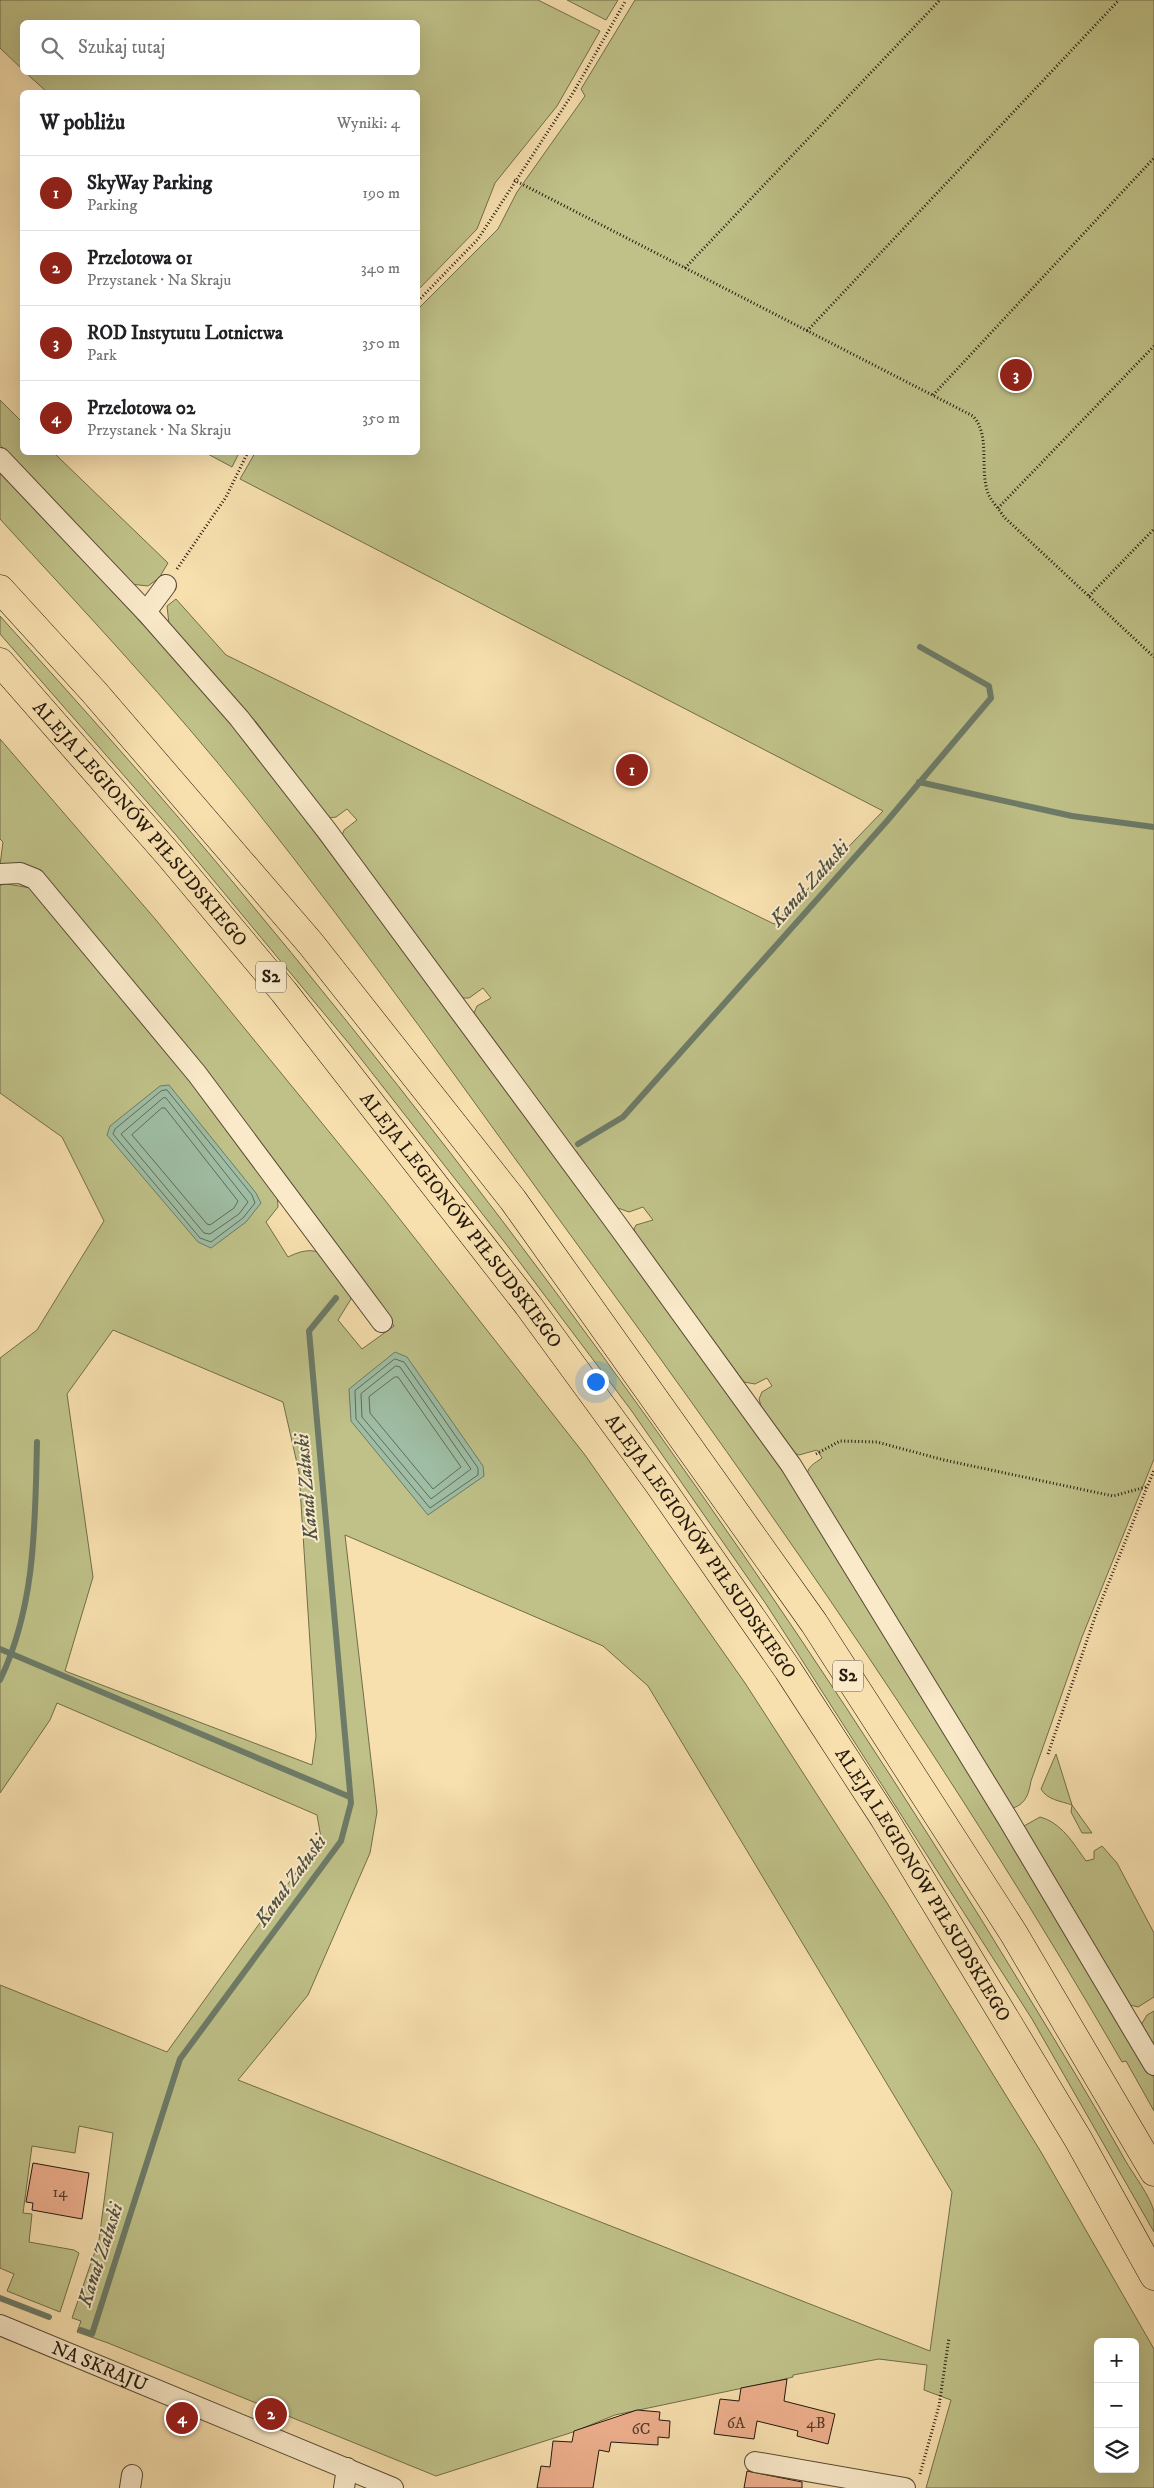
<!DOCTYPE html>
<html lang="pl">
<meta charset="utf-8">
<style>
body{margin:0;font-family:"IM FELL DW Pica",serif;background:#f2f2f2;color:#202124}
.controls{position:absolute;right:15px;bottom:15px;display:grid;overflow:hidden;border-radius:8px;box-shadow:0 5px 20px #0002}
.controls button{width:45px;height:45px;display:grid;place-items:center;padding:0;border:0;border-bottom:1px solid #e0e0e0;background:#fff;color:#202124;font:25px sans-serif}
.you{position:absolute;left:595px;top:1381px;width:18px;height:18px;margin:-12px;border:4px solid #fff;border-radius:50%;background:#1a73e8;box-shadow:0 0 0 8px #1a73e833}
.badge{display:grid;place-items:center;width:32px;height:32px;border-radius:50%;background:#8f2418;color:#fff;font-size:16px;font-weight:700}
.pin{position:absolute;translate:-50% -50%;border:2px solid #fff;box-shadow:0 1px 5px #0006}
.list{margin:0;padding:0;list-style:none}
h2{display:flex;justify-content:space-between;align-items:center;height:65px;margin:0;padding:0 20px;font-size:21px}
h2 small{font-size:16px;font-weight:400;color:#757577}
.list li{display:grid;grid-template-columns:32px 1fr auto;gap:15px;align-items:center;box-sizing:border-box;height:75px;padding:0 20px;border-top:1px solid #e0e0e0}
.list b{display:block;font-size:19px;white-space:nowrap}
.list p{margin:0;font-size:16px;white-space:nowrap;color:#757577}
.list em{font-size:16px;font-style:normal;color:#757577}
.icon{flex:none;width:28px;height:28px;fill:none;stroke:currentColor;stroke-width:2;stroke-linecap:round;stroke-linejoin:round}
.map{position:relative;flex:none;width:1154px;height:2488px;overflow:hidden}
.search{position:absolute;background:#fff;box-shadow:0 5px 20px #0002;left:20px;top:20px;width:400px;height:55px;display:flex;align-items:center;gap:12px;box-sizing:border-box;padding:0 18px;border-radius:8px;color:#757577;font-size:19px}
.panel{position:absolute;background:#fff;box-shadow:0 5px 20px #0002;left:20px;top:90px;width:400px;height:365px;border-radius:8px}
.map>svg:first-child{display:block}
</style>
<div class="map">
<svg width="1154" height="2488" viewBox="0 0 1154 2488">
<rect width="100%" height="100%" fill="#f7dfae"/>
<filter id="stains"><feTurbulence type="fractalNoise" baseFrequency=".004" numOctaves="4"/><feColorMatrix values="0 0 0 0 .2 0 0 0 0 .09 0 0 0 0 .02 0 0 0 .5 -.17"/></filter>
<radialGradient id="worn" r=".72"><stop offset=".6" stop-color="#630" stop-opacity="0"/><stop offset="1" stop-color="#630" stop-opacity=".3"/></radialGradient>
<!-- green -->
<g fill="#bfc188" stroke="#726d4a" fill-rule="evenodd">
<path d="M0 0H538L600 31 557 106 495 183 477 229 418 290V92H47L26 73 418 72V22H22V69L0 48Z"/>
<path d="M567 0H618L606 20Z"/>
<path d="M635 0H1154V1459L1082 1637 1031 1781C1029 1793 1026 1804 1013 1808L1004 1801 807 1477C807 1466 814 1464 822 1458L817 1450 799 1455 792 1452 761 1406 759 1399 762 1392 772 1386 767 1378 755 1384 744 1382 636 1235 634 1229 636 1225 653 1220 643 1207 629 1212 615 1207 576 1151 568 1144 476 1020 474 1013 477 1006 491 998 483 988 469 998H463L456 993 342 836 344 830 357 820 347 809 336 817 329 818 325 814 257 723 169 624 167 606 176 599 226 655 774 924 883 811 240 479 255 453 418 452V309L498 229 517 192 585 96 581 89Z"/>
<path d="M0 400 22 422V452L54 453 168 563 159 578 148 586 130 584 0 445Z"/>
<path d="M206 453H239L232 467Z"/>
<path d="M0 471 227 715 560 1161 780 1465 1154 2078V2111L1126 2061 1122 2062C960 1781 776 1516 585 1255 474 1103 365 947 248 800 170 702 84 611 0 519Z"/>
<path d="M0 616C80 705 161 795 237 887 528 1236 793 1607 1028 1996 1061 2050 1094 2104 1125 2160 1133 2174 1151 2197 1154 2212 1154 2219 1154 2225 1154 2232L1032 2019 766 1604 631 1410 506 1244 351 1046 176 835 0 634Z"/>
<path d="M0 739 156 920 384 1199 585 1455 745 1683 887 1903 1041 2152 1154 2349V2488H926L951 2400 924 2390 927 2365 879 2359 793 2375V2377L781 2380 615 2415 573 2432 436 2476 108 2343 77 2332 81 2321 72 2318 99 2240 113 2133 79 2126 75 2153 32 2146 23 2213 32 2214 29 2242 74 2250 79 2253 60 2312 7 2291 14 2274 0 2268V1985L167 2052 321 1838 317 1815 57 1703 50 1720 0 1793V1358L37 1330 104 1221 62 1137 0 1093V885L7 884 31 888 142 1020 277 1192 278 1207 266 1222 288 1257C326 1238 331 1265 350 1293L351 1299 338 1320 362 1349 394 1326 302 1204 40 873 0 865 3 842 0 839ZM113 1330 283 1402 299 1472 316 1736 312 1765 65 1671 93 1577 67 1394ZM345 1535 603 1646 648 1686 952 2192 930 2351 238 2080 308 1995 370 1853 377 1812ZM1098 2342H1135V2469H1098Z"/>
<path d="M1056 1754 1072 1805 1092 1833H1082L1071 1812 1072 1805C1061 1801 1047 1800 1041 1789Z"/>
<path d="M1040 1817C1062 1823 1073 1843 1086 1861L1094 1859V1851L1102 1846 1117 1863 1154 1933V1997L1138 2007 1130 2005 1025 1832 1024 1826Z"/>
<path d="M1154 2011V2046L1141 2025 1147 2015Z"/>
</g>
<!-- water -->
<g fill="#9ebda4" stroke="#6d7b68">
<path d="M169 1085 256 1193 261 1203 246 1222 211 1248 198 1242 107 1135 110 1126 160 1086Z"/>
<path d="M395 1352 407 1357 483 1466 484 1476 428 1515 351 1421 349 1389Z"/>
</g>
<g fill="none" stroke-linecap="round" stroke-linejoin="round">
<!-- shore -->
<g stroke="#616b58" stroke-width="1">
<path d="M167 1090 252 1195 255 1203 243 1218 211 1242 200 1238 113 1134 115 1129 161 1091Z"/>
<path d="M166 1098 248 1202 239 1214 210 1234 204 1233 121 1134 163 1098Z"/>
<path d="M162 1108H165L238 1201 234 1208 210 1225 207 1224 132 1135Z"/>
<path d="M395 1359 404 1362 478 1468V1475L430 1508 356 1419 355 1391Z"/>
<path d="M396 1366 400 1367 471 1469 431 1499 362 1417 361 1394Z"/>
<path d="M395 1377H398L461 1467 433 1489 370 1413 369 1397Z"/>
</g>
<!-- stream -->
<g stroke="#6d7b68" stroke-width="6">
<path d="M919 782 1072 816 1154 827"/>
<path d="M578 1144 623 1117 887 821 991 698 989 686 920 647"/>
<path d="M0 1649 350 1797"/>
<path d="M0 1680C36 1605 35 1523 37 1442"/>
<path d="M0 2298 49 2317"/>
<path d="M81 2330 92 2334 180 2059 341 1841 351 1803 309 1331 336 1298"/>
</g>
</g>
<!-- building -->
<g fill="#edaf8d" stroke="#24190d">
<path d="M33 2163 89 2173 82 2219 32 2210 33 2203 26 2202Z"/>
<path d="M787 2379 784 2401 835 2414 828 2444 797 2436 798 2431 757 2421 754 2439 714 2434 720 2399 739 2401 741 2388Z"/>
<path d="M637 2410 660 2412 659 2420 670 2421 669 2438 658 2437V2445L611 2442 609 2452 599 2450 593 2488H537L541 2466 550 2467 553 2441 572 2442 574 2431Z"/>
<path d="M747 2471 802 2482V2488H744Z"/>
</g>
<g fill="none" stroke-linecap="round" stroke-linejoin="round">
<defs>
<g id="minor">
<path d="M0 458 146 612 239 718 327 831 618 1226 791 1465 1008 1819 1154 2065"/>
<path d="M146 612 166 585"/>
<path d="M0 874 20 873 35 879 197 1074 382 1322"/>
<path id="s1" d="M0 2325 393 2488"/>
<path d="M755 2462 905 2488"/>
<path d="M130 2488 132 2475"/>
<path d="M344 2488 347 2468"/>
</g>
<g id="highway">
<path d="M0 589 94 692 311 944 513 1200 814 1623 1014 1934 1154 2172"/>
<path id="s2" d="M0 662 169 855 284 992 528 1305 658 1483 788 1670 884 1818 1078 2139 1154 2276"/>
</g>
</defs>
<!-- minor casing -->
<use href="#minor" stroke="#594a35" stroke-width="22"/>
<!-- highway casing -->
<use href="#highway" stroke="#24190d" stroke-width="29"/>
<!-- path -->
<g stroke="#24190d" stroke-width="3" stroke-dasharray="1 2.5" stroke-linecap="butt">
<path d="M514 180 973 416C991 436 979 468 988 493 991 501 999 509 1004 517L1154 657"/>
<path d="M685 268 940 0"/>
<path d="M418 301 478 239 573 93 626 0"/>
<path d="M807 331 1119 0"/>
<path d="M933 395 1154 158"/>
<path d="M998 508 1154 346"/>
<path d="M177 569 226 497 248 452"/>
<path d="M1089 596 1154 529"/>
<path d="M816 1454 840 1441 877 1442 944 1460 1113 1496 1146 1487"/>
<path d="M1048 1754 1095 1617 1154 1470"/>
<path d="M920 2474 939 2406 949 2338"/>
</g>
<!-- minor -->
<use href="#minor" stroke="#faeaca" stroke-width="20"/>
<!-- highway -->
<use href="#highway" stroke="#f7dfae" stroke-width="28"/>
</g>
<g text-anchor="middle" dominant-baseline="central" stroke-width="4" stroke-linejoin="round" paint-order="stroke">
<!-- number labels -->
<g font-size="16" fill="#563e2d">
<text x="60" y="2192">14</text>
<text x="736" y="2423">6A</text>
<text x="816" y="2423">4B</text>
<text x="641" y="2429">6C</text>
</g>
<!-- shield labels -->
<g fill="#faeaca" stroke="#645846" stroke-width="1">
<rect x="256" y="961.5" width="30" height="31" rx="4"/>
<rect x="833" y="1660.5" width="30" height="31" rx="4"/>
</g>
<g font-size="18" font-weight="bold" fill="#24190d">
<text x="271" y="977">S2</text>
<text x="848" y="1676">S2</text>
</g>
<!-- street labels -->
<g font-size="19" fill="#24190d" stroke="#faeaca">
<text stroke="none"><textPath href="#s2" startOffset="214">ALEJA LEGIONÓW PIŁSUDSKIEGO</textPath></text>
<text stroke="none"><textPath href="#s2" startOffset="724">ALEJA LEGIONÓW PIŁSUDSKIEGO</textPath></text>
<text stroke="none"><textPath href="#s2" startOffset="1129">ALEJA LEGIONÓW PIŁSUDSKIEGO</textPath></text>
<text stroke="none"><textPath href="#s2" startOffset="1534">ALEJA LEGIONÓW PIŁSUDSKIEGO</textPath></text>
<text stroke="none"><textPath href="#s1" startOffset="108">NA SKRAJU</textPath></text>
</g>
<!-- water labels -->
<g font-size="20" font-style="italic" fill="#4f5242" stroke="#faeaca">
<text transform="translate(810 884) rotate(-48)">Kanał Załuski</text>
<text transform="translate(307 1487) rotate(-95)">Kanał Załuski</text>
<text transform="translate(291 1881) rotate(-54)">Kanał Załuski</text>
<text transform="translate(101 2255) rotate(-72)">Kanał Załuski</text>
</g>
</g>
<rect width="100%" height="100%" filter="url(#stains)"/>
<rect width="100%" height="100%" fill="url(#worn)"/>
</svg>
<div class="controls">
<button>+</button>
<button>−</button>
<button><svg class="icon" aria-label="layers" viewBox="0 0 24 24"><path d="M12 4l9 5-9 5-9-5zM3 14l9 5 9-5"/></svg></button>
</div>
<div class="you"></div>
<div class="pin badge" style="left:632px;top:770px">1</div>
<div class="pin badge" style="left:271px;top:2414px">2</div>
<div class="pin badge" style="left:1016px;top:375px">3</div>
<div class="pin badge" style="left:182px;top:2418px">4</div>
<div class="search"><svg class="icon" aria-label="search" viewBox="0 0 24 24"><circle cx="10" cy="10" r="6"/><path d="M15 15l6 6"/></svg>Szukaj tutaj</div>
<section class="panel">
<h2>W pobliżu<small>Wyniki: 4</small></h2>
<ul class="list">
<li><span class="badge">1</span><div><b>SkyWay Parking</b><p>Parking</p></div><em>190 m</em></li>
<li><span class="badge">2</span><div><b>Przelotowa 01</b><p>Przystanek · Na Skraju</p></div><em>340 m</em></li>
<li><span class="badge">3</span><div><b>ROD Instytutu Lotnictwa</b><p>Park</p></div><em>350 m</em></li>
<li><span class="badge">4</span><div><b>Przelotowa 02</b><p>Przystanek · Na Skraju</p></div><em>350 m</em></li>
</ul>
</section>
</div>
